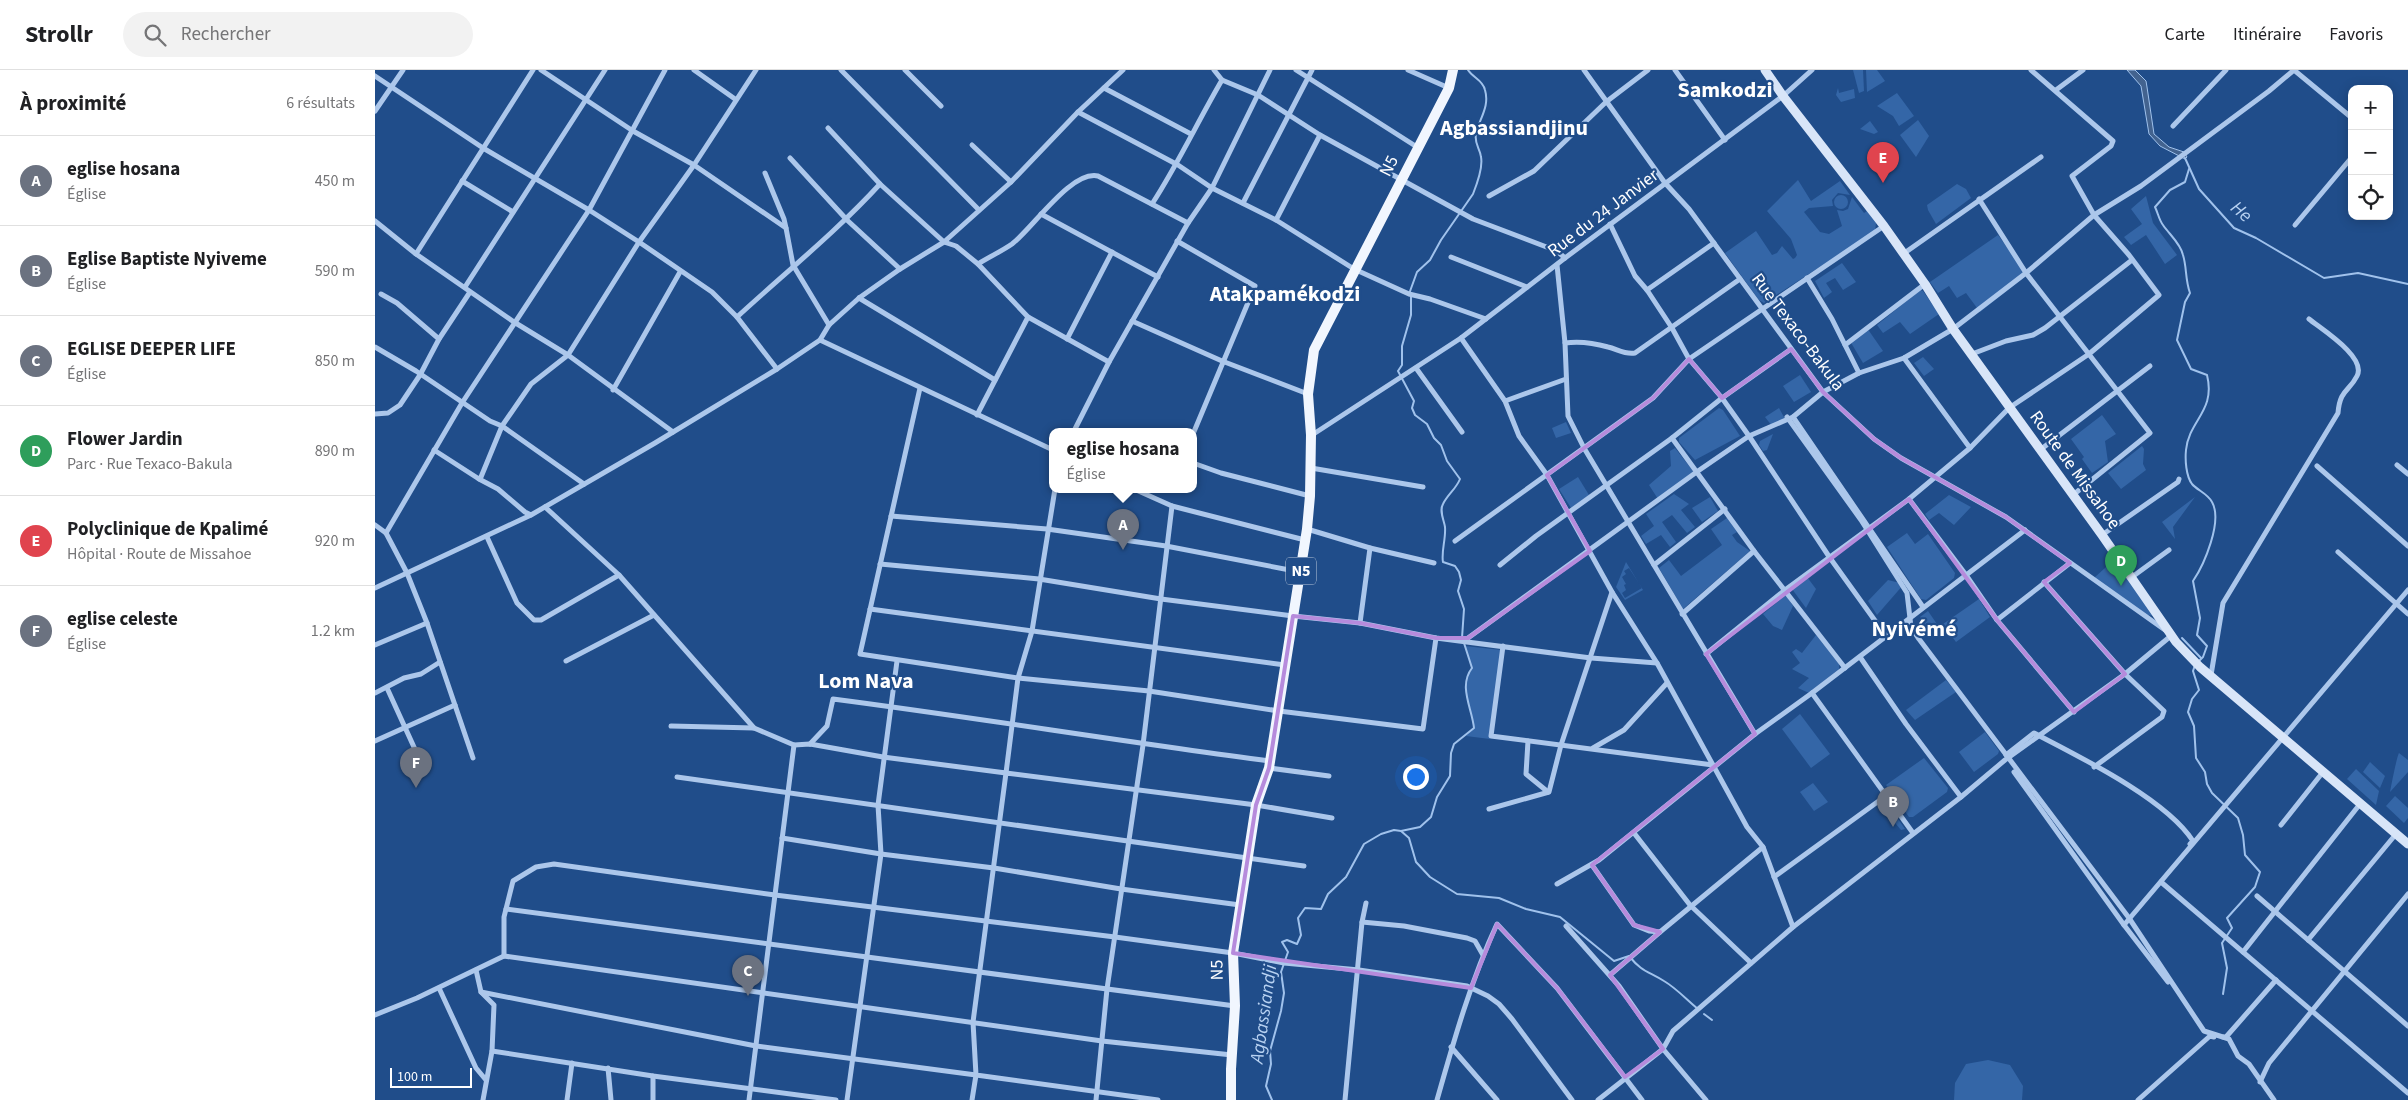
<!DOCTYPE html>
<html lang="fr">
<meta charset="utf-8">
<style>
body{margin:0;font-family:"Source Sans 3",sans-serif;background:#f2f2f2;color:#202124}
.controls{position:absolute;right:15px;top:15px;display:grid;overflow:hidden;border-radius:10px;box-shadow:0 2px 12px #0003}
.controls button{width:45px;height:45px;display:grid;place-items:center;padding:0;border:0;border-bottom:1px solid #e0e0e0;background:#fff;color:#202124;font:25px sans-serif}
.scale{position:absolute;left:15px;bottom:12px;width:82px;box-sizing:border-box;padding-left:5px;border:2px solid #fff;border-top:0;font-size:14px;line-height:18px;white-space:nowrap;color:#fff;-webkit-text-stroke:4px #204d8a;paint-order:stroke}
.you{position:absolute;left:1040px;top:706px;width:18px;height:18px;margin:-12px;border:4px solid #fff;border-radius:50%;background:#1a73e8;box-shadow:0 0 0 8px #1a73e833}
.badge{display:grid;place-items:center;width:32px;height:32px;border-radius:50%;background:#817145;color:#fff;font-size:16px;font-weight:700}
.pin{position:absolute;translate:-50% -41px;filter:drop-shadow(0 1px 2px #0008)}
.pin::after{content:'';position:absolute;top:26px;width:18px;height:15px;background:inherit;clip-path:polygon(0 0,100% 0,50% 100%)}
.popup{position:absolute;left:674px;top:358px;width:148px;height:65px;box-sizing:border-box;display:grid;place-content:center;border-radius:10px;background:#fff;filter:drop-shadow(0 1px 4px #0005);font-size:16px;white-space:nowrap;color:#757577}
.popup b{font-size:19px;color:#202124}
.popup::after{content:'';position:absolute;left:50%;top:100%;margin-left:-10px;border:10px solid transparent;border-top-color:#fff}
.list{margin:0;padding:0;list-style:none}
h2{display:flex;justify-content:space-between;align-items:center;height:65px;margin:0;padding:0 20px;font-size:21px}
h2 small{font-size:16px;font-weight:400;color:#757577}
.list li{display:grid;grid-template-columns:32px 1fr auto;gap:15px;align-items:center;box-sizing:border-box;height:90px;padding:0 20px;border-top:1px solid #e0e0e0}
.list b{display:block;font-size:19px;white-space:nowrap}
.list p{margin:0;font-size:16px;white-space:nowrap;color:#757577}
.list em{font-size:16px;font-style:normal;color:#757577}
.icon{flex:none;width:28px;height:28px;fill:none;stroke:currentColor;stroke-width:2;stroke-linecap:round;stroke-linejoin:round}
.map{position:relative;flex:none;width:2033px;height:1030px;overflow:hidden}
header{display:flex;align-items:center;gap:30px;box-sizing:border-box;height:70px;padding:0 25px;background:#fff;border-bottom:1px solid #e0e0e0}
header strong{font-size:24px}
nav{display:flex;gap:28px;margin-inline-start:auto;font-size:18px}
.search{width:350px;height:45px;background:#f2f2f2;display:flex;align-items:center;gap:12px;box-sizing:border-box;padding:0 18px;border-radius:28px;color:#757577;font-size:19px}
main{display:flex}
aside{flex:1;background:#fff}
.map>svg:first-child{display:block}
</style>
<header>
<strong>Strollr</strong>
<div class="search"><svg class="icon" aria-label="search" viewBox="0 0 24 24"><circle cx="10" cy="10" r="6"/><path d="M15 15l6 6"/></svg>Rechercher</div>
<nav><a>Carte</a><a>Itinéraire</a><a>Favoris</a></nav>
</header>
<main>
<aside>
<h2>À proximité<small>6 résultats</small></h2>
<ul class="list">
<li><span class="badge" style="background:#6b7280">A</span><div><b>eglise hosana</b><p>Église</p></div><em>450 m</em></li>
<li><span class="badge" style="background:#6b7280">B</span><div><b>Eglise Baptiste Nyiveme</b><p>Église</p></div><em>590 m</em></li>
<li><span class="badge" style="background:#6b7280">C</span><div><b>EGLISE DEEPER LIFE</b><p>Église</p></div><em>850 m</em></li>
<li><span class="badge" style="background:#2e9e5b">D</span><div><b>Flower Jardin</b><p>Parc · Rue Texaco-Bakula</p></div><em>890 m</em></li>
<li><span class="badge" style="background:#e0444e">E</span><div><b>Polyclinique de Kpalimé</b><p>Hôpital · Route de Missahoe</p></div><em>920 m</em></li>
<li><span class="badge" style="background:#6b7280">F</span><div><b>eglise celeste</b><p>Église</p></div><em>1.2 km</em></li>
</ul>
</aside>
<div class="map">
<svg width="2033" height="1030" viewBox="0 0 2033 1030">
<rect width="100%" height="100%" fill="#204d8a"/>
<!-- green -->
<g fill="#3466a7" fill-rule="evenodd">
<path d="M1478 0H1488L1489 21 1484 23Z"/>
<path d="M1491 0H1502L1510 11 1492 22Z"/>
<path d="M1463 18 1464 23 1479 19 1480 28 1466 32 1461 25Z"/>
<path d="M1522 23 1539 46 1524 56 1518 46 1502 36Z"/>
<path d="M1543 50 1554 66 1541 87 1525 65Z"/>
<path d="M1495 51 1503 62 1499 64 1485 59Z"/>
<path d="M1423 110 1436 131 1465 111 1475 125 1463 123 1457 130 1458 136 1434 138 1429 142 1445 162 1454 164 1467 156 1462 140 1468 141 1473 139 1477 127 1489 143 1492 141 1501 153 1500 161 1389 233 1384 230 1350 183 1381 161 1397 185 1402 183 1407 176 1418 189 1420 188 1422 185 1416 169 1392 141Z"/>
<path d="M1582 114 1591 119 1596 128 1561 154 1553 140 1552 135Z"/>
<circle cx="1466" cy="132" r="7"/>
<path d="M1771 126 1778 153 1802 185 1790 194 1771 165 1756 175 1749 167 1767 154 1756 139Z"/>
<path d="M1623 165 1652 205 1605 242 1591 223 1582 228 1574 216 1563 223 1555 212Z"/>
<path d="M1467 193 1481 212 1468 220 1460 208 1451 213 1457 222 1449 228 1440 211Z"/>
<path d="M1545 220 1548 221 1564 244 1535 264 1525 252 1508 263 1502 255Z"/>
<path d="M1492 258 1508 281 1488 293 1475 271Z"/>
<path d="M1548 287 1559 299 1549 306 1539 293Z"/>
<path d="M1425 305 1436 322 1419 332 1408 316Z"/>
<path d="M1344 338 1348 340 1365 366 1320 390 1304 372V368Z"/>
<path d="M1404 338 1410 349 1397 356 1390 347Z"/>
<path d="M1727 345 1741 364 1730 371 1733 392 1717 403 1707 389 1709 387 1696 369Z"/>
<path d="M1191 352 1196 363 1181 368 1177 358Z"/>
<path d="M1398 364 1392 380 1388 381 1384 375 1385 371Z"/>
<path d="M1767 376 1769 379 1768 394 1771 400 1746 419 1733 403Z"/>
<path d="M1300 378 1318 401V405L1283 429 1274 415 1296 396 1295 381Z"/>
<path d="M1203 407 1214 425 1196 438 1184 419Z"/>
<path d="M1299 424 1314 434 1306 440 1320 457 1312 463 1297 445 1287 452 1301 472 1295 477 1286 465 1271 474 1266 466 1279 456 1271 444Z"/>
<path d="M1574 425 1596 437 1579 455 1564 443 1554 450 1550 444Z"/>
<path d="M1335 427 1343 441 1327 452 1317 438Z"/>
<path d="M1820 427 1798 457 1800 469 1787 452Z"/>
<path d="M1352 448 1362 462 1357 465 1362 472 1375 481 1308 539 1284 498 1294 490 1306 506 1347 475 1336 459Z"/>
<path d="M1532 463 1540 474 1553 464 1580 503 1579 508 1551 530 1546 529 1512 477Z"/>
<path d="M1741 488 1783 546 1770 545 1719 508Z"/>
<path d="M1251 492 1268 520 1250 530 1241 517ZM1254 498 1267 518 1250 528 1247 523 1251 520 1249 515 1251 514 1247 507 1251 504 1249 501Z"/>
<path d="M1432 507 1441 519 1431 538 1417 519Z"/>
<path d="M1513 510 1529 514 1502 545 1493 531Z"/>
<path d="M1411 525 1418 536 1407 560 1398 556 1388 544Z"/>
<path d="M1604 529 1615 547 1581 572 1568 554Z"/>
<path d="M1553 541 1564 557 1555 564 1545 547Z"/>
<path d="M1441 565 1464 594V599L1434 623 1423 618 1434 608 1417 599 1425 593 1417 582 1421 579 1427 583Z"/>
<path d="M1090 576 1126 580 1115 669 1091 666 1099 658C1098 637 1083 617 1097 598Z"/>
<path d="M1571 610 1581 622 1540 650 1531 640Z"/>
<path d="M1425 644 1455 684 1436 698 1407 659Z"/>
<path d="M1610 662 1624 681 1623 684 1599 702 1584 682Z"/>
<path d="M2024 683 2033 690V702L2015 722C2016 716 2022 686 2024 683Z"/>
<path d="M1549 688 1573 718 1572 722 1538 747H1534L1511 715Z"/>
<path d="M1995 692 2010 706 2005 718 1988 702Z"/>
<path d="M1981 699 2004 721 2001 735 1972 709Z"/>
<path d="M1438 713 1453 732 1439 741 1425 722Z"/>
<path d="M2020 726 2033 738V748L2029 753 2011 736Z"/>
<path d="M1508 733H1512L1530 759 1526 760 1505 735Z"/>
<path d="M1613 990 1635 995 1648 1016 1647 1030H1579L1580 1013 1591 994Z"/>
</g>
<!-- water -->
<path fill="#43638f" stroke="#a0c2ec" d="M1752 0H1760L1771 11 1772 17 1779 64 1794 77 1809 82 1812 87 1810 89 1785 76 1774 64 1766 16Z"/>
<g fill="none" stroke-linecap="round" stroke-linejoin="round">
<!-- stream -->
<g stroke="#a0c2ec" stroke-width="2">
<path d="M1810 88 1824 119 1859 158 1881 168 1949 208 1983 203 2033 214"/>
<path d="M1814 99 1810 112 1795 120 1780 137C1783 143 1784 150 1788 155 1794 164 1806 174 1808 185 1812 198 1810 209 1815 223L1810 232 1802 270 1816 299 1832 305C1841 341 1814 350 1811 380 1810 390 1811 406 1817 414 1822 420 1833 424 1837 432 1848 451 1829 495 1818 511L1825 548 1822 565 1832 576 1828 587 1823 592"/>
<path d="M1034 224 1042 202 1055 190 1066 170 1098 124C1102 114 1108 97 1106 87 1105 78 1099 74 1101 64 1104 49 1115 37 1110 20 1108 10 1098 8 1093 0"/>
<path d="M1036 225V245L1027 276V295L1023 301 1039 331 1037 338 1040 345 1052 354 1059 368 1066 375 1072 391 1085 409C1081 419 1073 424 1068 434 1064 441 1069 450 1070 457 1071 469 1066 482 1068 492L1080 496 1084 502 1086 510 1083 521 1089 539 1087 568"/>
<path d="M1807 568 1826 588"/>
<path d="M1820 595 1818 601 1824 620 1817 629 1813 642 1819 656 1821 688 1830 702 1832 714 1837 723 1863 748 1868 765 1870 785 1885 802 1880 817 1852 848 1857 858 1847 873 1852 898 1848 924"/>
<path d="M1026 761 1034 768 1041 792 1055 807 1082 824 1124 828 1151 839 1185 847 1239 891 1254 886C1267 902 1273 901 1289 911 1301 918 1312 930 1323 939"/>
<path d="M1329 944 1337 950"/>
<path d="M897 1030 891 1016 896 994 895 981 906 941 909 923 906 902 913 882 907 872 912 870 922 874 926 865 923 848 930 838 946 839 953 824 971 807 989 774 1006 764 1019 760 1026 761 1045 757 1056 747 1062 727 1075 706 1076 683 1079 674 1099 658C1097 638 1083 616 1097 598L1089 573"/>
</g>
<!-- minor -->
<g stroke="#acc7eb" stroke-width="5">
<path d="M166 0 258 61 319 95 411 158 418 195 454 255"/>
<path d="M319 0 360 29"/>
<path d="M466 0 604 140"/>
<path d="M530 0 566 36"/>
<path d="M839 0 847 10 883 25 945 65 1098 149 1182 181 1190 188"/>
<path d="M921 0 1042 77"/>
<path d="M1033 0 1074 18"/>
<path d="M1209 0 1290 113 1314 139 1448 322 1499 369 1526 388 1631 447 1790 560"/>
<path d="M1300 0 1350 70"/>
<path d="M1919 0 1977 48"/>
<path d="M0 6 108 78 214 140 264 172 337 222 362 247 402 299"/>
<path d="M729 18 816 64"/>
<path d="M1681 20 1708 0"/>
<path d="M0 41 28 0"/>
<path d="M703 42 803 95 837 118 901 150 979 199 1034 224 1055 229 1111 249"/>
<path d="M1798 56 1851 0"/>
<path d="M453 58 505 114 569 172 581 176 603 194 653 247 734 292"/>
<path d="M597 75 636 112"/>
<path d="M415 88 472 150 525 199"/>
<path d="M390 103 409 149 411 158"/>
<path d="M87 111 138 142"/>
<path d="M1114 126 1159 101 1231 32 1273 0"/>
<path d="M1604 129 1651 203 1775 363 1698 425"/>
<path d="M868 133 937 0"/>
<path d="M777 134C803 94 823 51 847 10"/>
<path d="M666 144 783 207"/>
<path d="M901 150 945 65"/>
<path d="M0 151 41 184 139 252 193 285 298 362"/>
<path d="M1235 154 1260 206 1272 220 1297 258 1314 289 1347 328 1374 366 1455 488 1511 566"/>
<path d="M1920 155 1977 87"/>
<path d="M802 171 880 216 818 364"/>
<path d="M41 184 158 0"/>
<path d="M1528 184 1666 87"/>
<path d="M1076 187 1152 217"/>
<path d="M603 194C614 187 627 181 637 174 658 158 696 100 723 106L813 153"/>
<path d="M1182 195 1190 273 1193 346 1209 378 1380 664"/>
<path d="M1432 208 1457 249 1484 303"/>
<path d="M90 217 230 0"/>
<path d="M1272 220 1339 173"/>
<path d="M6 224 22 233 64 269"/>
<path d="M484 228 620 310"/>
<path d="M362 247C410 203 461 162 505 114"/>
<path d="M757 251 847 291 933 324"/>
<path d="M1086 268 1130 331 1144 366 1172 405 1237 522 1282 593 1372 757 1388 777 1418 857"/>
<path d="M692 269 737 182"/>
<path d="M445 270 678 380"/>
<path d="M1190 273C1204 271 1219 273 1233 277 1242 279 1250 285 1260 283L1365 209"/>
<path d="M1470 275 1550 214"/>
<path d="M0 277 41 301 115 351 127 356 209 414"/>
<path d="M1597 284 1631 271 1658 265 1670 258 1757 190"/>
<path d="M1529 288 1595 378"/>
<path d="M1041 298 1087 362"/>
<path d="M545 318 485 584 643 608 774 621 904 641 1048 659 1061 568"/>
<path d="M238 320 305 202"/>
<path d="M1130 331 1191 309"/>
<path d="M0 344 13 343 25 335 45 305 64 269 95 222"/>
<path d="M602 345 653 247"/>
<path d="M1412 347 1486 450 1532 523 1536 557 1544 569 1754 848 1829 961 1854 969 1863 986 1874 994 1899 1030"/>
<path d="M1418 347 1548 537"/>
<path d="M699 361 734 292 813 153 837 118 895 0"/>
<path d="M937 365 1086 268 1190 188 1408 26 1437 0"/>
<path d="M1297 368 1379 481 1470 598"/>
<path d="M59 380 104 409 106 407 127 356 156 314 193 285 264 172 319 95 381 0"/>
<path d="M1665 380 1775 296"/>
<path d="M818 393 846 403 935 426"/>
<path d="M2022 395 2033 404"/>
<path d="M1942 396 2033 476"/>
<path d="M936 398 1048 417"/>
<path d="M104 409 123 419 150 442 156 445"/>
<path d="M759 419 797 436 930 470"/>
<path d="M1534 429 1591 505 1622 550 1699 642"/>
<path d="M170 437 244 505 379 658 419 675 435 674 508 687 631 703 643 608 657 561 680 419"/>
<path d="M516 446 672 459 791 476 925 502"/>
<path d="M0 455 11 463 32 503 52 553 98 688"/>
<path d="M932 459 995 478 1059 493"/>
<path d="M11 463 87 333 214 140 290 0"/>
<path d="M1727 465 1803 412 1804 409"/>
<path d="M112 467 142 533 159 550H166L244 505"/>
<path d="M1080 471 1278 328 1314 289 1509 156"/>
<path d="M1963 482 2033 544"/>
<path d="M505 494 664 509 786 529 918 546 985 553 1061 568 1216 588 1282 593"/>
<path d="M1125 495 1161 466 1297 368 1347 328 1416 279"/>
<path d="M1279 495 1350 439"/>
<path d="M1757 507 1794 480"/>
<path d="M1669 512 1750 604 1789 641 1787 647 1719 697"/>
<path d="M0 518 156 445 280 373 402 299 445 270 454 255 484 228 525 199 569 172 636 112 703 42 748 0"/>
<path d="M495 539 910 595"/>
<path d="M1307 544 1379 481"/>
<path d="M1622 550 1695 493"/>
<path d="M985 553 995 478"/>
<path d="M1087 570 1093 568 1323 401 1374 366 1418 347 1448 322 1484 303 1529 288 1578 259 1651 203 1719 145 1766 116 1894 21 1919 0"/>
<path d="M0 575 52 553"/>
<path d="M1128 576 1116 666 1338 695"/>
<path d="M1331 584 1410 520 1534 429 1595 378 1634 338 1714 284 1784 225 1754 185 1719 145 1697 106 1736 76 1738 71 1656 0"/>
<path d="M1485 587 1531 654 1586 727"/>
<path d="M191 591 279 545"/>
<path d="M1836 605 1848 533 1963 343C1965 319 1974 322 1982 306 1992 287 1946 259 1934 249"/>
<path d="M12 618 49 699"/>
<path d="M0 623 29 608 46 604 65 592"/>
<path d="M1437 623 1538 763"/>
<path d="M296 656 379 658"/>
<path d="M0 671 80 635"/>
<path d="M1153 671 1151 704 1173 722"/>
<path d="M435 674 452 656 458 629C604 648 749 672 895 691"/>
<path d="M1218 678 1249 660 1292 613"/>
<path d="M1631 685 1659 663C1705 687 1791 729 1818 771L1815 774"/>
<path d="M894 698 954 706"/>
<path d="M1639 702 1749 855 1793 912"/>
<path d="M302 707 929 796"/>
<path d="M1114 739 1174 722 1186 675 1237 522"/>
<path d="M1906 755 1948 702"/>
<path d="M1259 763 1315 835 1376 893"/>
<path d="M407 768 506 784 619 798 746 819 865 835"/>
<path d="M1217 795 1259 855 1274 861 1285 862 1388 777"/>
<path d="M1399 807 1512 725"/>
<path d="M1786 812 2033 1023"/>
<path d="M1182 814 1224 790 1380 664 1437 623 1650 460"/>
<path d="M1882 826 2033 956"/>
<path d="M131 839 860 936"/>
<path d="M987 852 991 833"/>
<path d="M1749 855 2033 520"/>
<path d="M1191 856 1244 916 1288 979 1331 1030"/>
<path d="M1933 870 2021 764"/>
<path d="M1868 882 1985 734"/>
<path d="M129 886V847L138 811 161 797 179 794 400 825 740 867 858 883 909 893 984 900 1092 916 1113 926 1124 934 1137 949 1197 1030"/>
<path d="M101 900 106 922 119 935 117 981 108 1030"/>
<path d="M1235 905 1285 862"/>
<path d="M64 918 101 998 111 1010"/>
<path d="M106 922 381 976 601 1005 597 1030"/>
<path d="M0 945 42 928 129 886 727 971 857 985"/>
<path d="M1848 967H1851L1901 910"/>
<path d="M1076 977 1122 1030"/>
<path d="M117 981 278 1006 461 1030"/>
<path d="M233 998 236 1030"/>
<path d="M278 1006V1030"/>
<path d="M1885 1012 1894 993 2033 824"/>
<path d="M192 1030 197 993"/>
<path d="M374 1030 419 675"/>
<path d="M472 1030 506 784 503 735 522 591"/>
<path d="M721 1030 732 919 768 675 797 436"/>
<path d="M783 1030 601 1005 598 952 631 703 881 735 957 748"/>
<path d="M970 1030 987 852 1029 856 1092 868 1100 871 1108 885"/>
<path d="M1062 1030C1079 970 1096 910 1122 854L1182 918 1267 1030"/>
<path d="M1223 1030 1288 979 1298 961 1418 857 1586 727 1630 690 1750 604 1797 565"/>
<path d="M1763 1030 1835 966 1839 967"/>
</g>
<!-- secondary -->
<path stroke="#d8e5f8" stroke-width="9" d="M1390 0 1408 26 1509 156 1550 214 1578 259 1727 465 1801 572 1825 597 2033 774"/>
<!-- primary -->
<path stroke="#f1f6fe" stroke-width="10" d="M856 1030V999L860 936 858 883 881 735 894 698 932 459 935 426 936 365 933 324 939 280 1074 18 1078 0"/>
</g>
<!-- marked area -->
<path fill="none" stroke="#b68bdc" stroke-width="4" stroke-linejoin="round" d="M1416 279 1448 322 1499 369 1526 388 1631 447 1695 493 1669 512 1750 604 1699 642 1622 550 1534 429 1331 584 1380 664 1217 795 1259 855 1285 862 1235 905 1288 979 1250 1007 1182 918 1122 854 1096 918 858 883 881 735 894 698 918 546 985 553 1061 568H1093L1215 481 1172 405 1278 328 1314 289 1347 328Z"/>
<g text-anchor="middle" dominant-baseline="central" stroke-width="4.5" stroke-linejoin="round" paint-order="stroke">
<!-- shield labels -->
<rect fill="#204d8a" stroke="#bccadc" stroke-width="1" x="911" y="487.5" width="30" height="27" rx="4"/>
<g font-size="16" font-weight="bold" fill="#fff">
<text x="926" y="501">N5</text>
</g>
<!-- street labels -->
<g font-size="18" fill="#fff" stroke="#204d8a">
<text transform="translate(1014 96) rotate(-63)">N5</text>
<text transform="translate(1228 143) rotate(-37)">Rue du 24 Janvier</text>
<text transform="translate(1423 262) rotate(53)">Rue Texaco-Bakula</text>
<text transform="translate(1700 400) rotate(54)">Route de Missahoe</text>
<text transform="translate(842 900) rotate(-91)">N5</text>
</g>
<!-- water labels -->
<g font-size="19" font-style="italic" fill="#b8d2f2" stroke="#204d8a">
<text transform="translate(1866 142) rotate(41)">He</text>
<text transform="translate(889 944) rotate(-82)">Agbassiandji</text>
</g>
<!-- district labels -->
<g font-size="22" font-weight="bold" fill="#fff" stroke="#204d8a">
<text x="1350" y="20">Samkodzi</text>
<text x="1139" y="58">Agbassiandjinu</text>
<text x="910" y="224">Atakpamékodzi</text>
<text x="1539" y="559">Nyivémé</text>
<text x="491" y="611">Lom Nava</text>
</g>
</g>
</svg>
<div class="controls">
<button>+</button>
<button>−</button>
<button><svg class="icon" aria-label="locate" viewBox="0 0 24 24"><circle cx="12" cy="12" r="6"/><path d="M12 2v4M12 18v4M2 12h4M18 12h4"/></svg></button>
</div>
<div class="scale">100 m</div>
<div class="you"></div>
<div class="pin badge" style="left:748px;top:480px;background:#6b7280">A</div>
<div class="popup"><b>eglise hosana</b>Église</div>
<div class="pin badge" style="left:1518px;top:757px;background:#6b7280">B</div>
<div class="pin badge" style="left:373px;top:926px;background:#6b7280">C</div>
<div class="pin badge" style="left:1746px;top:516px;background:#2e9e5b">D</div>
<div class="pin badge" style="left:1508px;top:113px;background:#e0444e">E</div>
<div class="pin badge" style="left:41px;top:718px;background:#6b7280">F</div>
</div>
</main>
